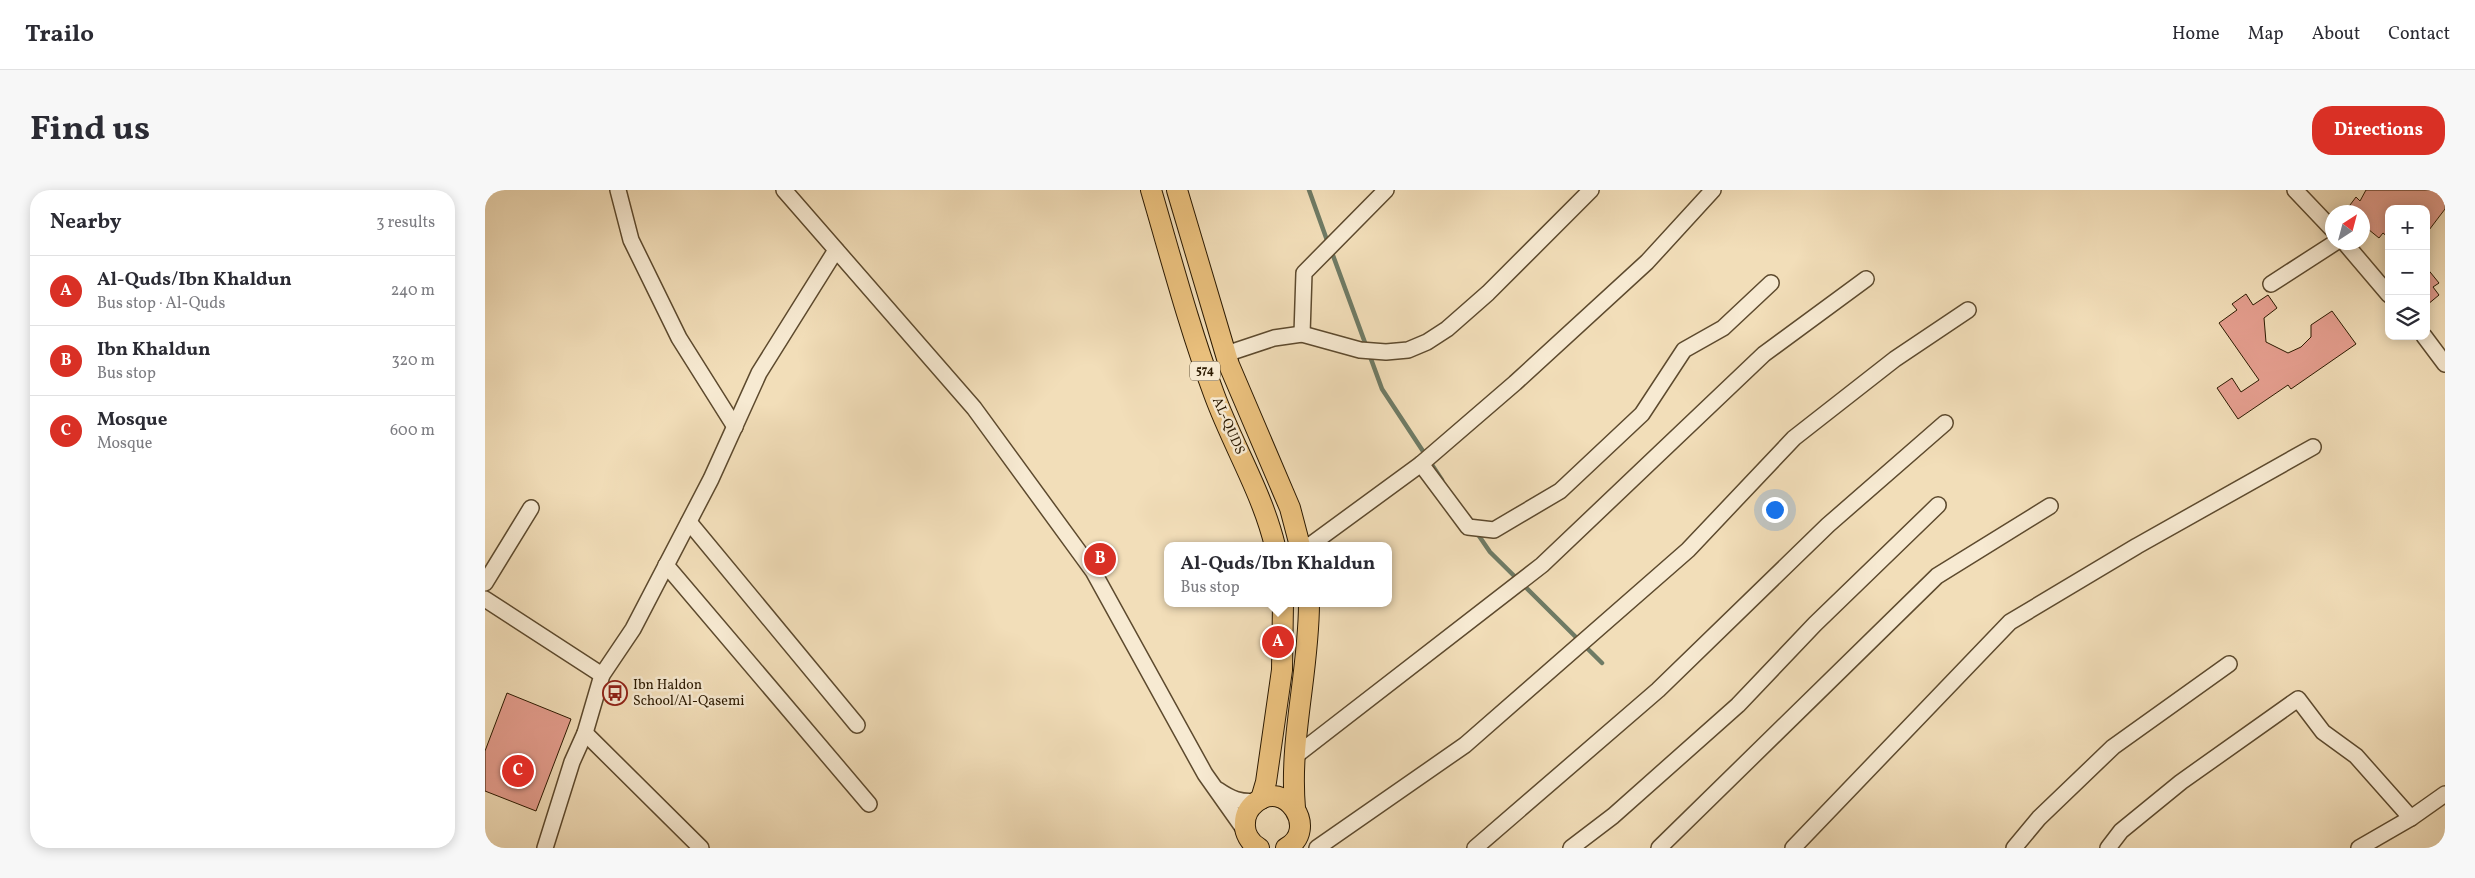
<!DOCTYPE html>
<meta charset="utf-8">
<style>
body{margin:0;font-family:Vollkorn,serif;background:#f7f7f7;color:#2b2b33}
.controls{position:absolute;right:15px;top:15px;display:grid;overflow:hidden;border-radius:10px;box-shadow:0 2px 12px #0003}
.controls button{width:45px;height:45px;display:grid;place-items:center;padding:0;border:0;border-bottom:1px solid #e1e1e2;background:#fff;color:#2b2b33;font:25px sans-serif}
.compass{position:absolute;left:1840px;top:15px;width:45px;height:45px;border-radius:50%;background:#fff;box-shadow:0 2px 12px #0003;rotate:36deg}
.you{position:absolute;left:1289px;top:319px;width:18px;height:18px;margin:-12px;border:4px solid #fff;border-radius:50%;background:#1a73e8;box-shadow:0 0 0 8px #1a73e833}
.badge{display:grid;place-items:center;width:32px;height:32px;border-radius:50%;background:#d93025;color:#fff;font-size:16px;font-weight:700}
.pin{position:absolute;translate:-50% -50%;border:2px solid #fff;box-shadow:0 1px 5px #0006}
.popup{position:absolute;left:679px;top:352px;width:228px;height:65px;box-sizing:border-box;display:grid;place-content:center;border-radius:10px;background:#fff;filter:drop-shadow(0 1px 4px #0005);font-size:16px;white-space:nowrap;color:#7c7c81}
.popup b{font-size:19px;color:#2b2b33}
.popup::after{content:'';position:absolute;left:50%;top:100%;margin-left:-10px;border:10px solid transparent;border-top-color:#fff}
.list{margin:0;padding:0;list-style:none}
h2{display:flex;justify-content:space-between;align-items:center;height:65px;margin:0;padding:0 20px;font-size:21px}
h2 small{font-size:16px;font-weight:400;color:#7c7c81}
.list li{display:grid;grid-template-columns:32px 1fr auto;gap:15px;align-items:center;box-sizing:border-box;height:70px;padding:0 20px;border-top:1px solid #e1e1e2}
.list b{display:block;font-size:19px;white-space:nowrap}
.list p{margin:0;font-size:16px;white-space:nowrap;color:#7c7c81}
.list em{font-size:16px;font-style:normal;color:#7c7c81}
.icon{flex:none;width:28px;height:28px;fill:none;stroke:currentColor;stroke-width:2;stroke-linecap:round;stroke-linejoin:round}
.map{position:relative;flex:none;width:1960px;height:658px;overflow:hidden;border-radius:20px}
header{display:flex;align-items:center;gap:30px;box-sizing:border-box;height:70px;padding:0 25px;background:#fff;border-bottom:1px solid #e1e1e2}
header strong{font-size:24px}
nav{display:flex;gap:28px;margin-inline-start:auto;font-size:18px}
.intro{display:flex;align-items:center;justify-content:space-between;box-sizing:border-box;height:120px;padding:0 30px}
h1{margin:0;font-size:35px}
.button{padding:12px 22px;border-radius:20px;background:#d93025;color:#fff;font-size:18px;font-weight:700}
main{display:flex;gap:30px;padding:0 30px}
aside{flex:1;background:#fff;border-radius:20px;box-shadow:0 2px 12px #0003}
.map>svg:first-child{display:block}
</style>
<header>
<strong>Trailo</strong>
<nav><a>Home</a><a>Map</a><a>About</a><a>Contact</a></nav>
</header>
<div class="intro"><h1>Find us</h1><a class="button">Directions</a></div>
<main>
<aside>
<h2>Nearby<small>3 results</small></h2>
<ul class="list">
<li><span class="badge">A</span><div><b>Al-Quds/Ibn Khaldun</b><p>Bus stop · Al-Quds</p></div><em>240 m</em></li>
<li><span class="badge">B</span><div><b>Ibn Khaldun</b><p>Bus stop</p></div><em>320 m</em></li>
<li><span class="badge">C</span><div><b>Mosque</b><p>Mosque</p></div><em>600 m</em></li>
</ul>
</aside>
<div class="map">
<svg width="1960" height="658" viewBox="0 0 1960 658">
<rect width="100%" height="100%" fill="#f2deb9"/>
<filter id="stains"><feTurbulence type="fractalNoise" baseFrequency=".004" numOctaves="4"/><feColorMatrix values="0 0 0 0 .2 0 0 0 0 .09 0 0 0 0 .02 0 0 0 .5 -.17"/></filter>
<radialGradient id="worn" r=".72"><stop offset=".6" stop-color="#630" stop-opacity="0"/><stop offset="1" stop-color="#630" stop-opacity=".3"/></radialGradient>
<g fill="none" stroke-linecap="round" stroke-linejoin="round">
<!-- stream -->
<g stroke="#6f7b65" stroke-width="4.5">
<path d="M824 0 843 53"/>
<path d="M846 60 897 199 957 290"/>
<path d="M992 343 1005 362 1117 473"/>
</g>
</g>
<!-- building -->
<g fill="#e69f90" stroke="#2b1900">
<path d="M1881 0H1954L1960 4V19L1941 44V19H1904V48L1898 43 1894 48 1878 35V22H1867L1862 19 1871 7 1875 11Z"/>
<path d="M1941 77 1954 93 1948 97 1954 105 1942 115Z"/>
<path d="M1761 104 1768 115 1783 105 1792 118 1779 128 1781 152 1803 163 1816 157 1826 147V135L1847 121 1871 154 1806 199 1803 195 1753 229 1732 198 1747 188 1756 202 1774 190 1734 133 1752 120 1747 114Z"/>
<path d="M22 503 86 529 51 621 0 601V561Z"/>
</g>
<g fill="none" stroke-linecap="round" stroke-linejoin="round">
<defs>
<g id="minor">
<path d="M133 0 146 50 194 148 250 237"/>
<path d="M299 0 489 218 608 381 720 584 761 642"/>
<path d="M1810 0 1848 40"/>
<path d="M1859 52 1904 105"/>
<path d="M1786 94 1851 52"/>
<path d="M817 144 819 83 901 0"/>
<path d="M1939 146 1960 174"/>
<path d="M741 164 789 148 817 144 875 160 901 162 923 160 942 152 962 139 1003 103 1106 0"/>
<path d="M936 274 983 337 1009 340 1075 301 1157 224 1199 160 1238 138 1286 93"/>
<path d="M204 332 372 535"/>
<path d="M824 356 936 274 1030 193 1162 72 1228 0"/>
<path d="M181 375 384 614"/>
<path d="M0 393 46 318"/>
<path d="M0 409 117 485"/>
<path d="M100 543 216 658"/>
<path d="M809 567 1057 375 1279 164 1381 89"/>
<path d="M733 600C746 609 756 613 772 611"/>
<path d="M60 658 87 572 100 543 117 485 148 439 226 289 274 183 351 60"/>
<path d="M832 658 980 555 1203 360 1309 248 1410 169 1483 120"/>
<path d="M990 658 1173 500 1343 335 1460 233"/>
<path d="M1086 658 1128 626 1253 515 1330 434 1453 315"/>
<path d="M1174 658 1452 386 1565 316"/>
<path d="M1308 658 1525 432 1652 356 1828 257"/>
<path d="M1529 658 1554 628 1628 557 1744 474"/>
<path d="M1623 658 1636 641 1696 592 1813 509 1838 542 1871 566 1926 628"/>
<path d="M1874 658 1926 628 1960 604"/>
</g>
<g id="major">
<path d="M666 0C686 68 704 137 729 204 748 256 777 302 790 356"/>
<path d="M692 0 744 175 805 318 815 356"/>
<path d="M776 609 781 592 797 480 798 413"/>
<path d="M810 618C804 549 824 482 824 413"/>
<path d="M774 658C765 653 759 643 760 633 760 625 764 618 770 613 800 587 835 640 801 658"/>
</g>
</defs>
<!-- minor casing -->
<use href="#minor" stroke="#5d4a2e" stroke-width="18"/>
<!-- major casing -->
<use href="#major" stroke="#2b1900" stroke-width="22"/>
<!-- minor -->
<use href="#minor" stroke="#f7ead2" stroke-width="15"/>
<!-- major -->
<use href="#major" stroke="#e9bf7c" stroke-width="20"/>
</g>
<!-- icons -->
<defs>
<symbol id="bus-ring" viewBox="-11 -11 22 22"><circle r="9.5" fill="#f7ead2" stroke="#8f2418" stroke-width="1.5"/><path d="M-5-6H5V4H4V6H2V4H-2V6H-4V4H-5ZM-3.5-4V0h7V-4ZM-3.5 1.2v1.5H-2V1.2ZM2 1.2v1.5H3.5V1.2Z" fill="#8f2418"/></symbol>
</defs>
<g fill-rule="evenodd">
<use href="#bus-ring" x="116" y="489" width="28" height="28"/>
</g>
<g text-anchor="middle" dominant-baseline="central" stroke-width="5" stroke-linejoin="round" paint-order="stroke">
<!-- shield labels -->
<rect fill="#f7ead2" stroke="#68583f" stroke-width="1" x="705" y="171.5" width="30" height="19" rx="4"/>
<g font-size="12" font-weight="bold" fill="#2b1900">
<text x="720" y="181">574</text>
</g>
<!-- street labels -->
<g font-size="14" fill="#2b1900" stroke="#f7ead2">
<text transform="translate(743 236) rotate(66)">AL-QUDS</text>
</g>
<!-- poi labels -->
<g font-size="14" fill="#2b1900" stroke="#f7ead2" text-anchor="start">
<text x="148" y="495">Ibn Haldon<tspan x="148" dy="16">School/Al-Qasemi</tspan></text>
</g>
</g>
<rect width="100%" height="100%" filter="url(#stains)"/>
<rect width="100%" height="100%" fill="url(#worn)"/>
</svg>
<div class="controls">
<button>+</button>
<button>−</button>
<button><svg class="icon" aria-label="layers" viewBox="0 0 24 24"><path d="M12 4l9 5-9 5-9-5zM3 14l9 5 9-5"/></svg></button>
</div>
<svg class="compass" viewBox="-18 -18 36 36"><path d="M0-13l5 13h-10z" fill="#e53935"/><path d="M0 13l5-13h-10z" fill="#7c7c81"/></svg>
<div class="you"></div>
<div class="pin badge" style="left:793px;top:452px">A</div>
<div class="popup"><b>Al-Quds/Ibn Khaldun</b>Bus stop</div>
<div class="pin badge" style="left:615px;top:369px">B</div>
<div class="pin badge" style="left:33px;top:581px">C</div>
</div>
</main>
